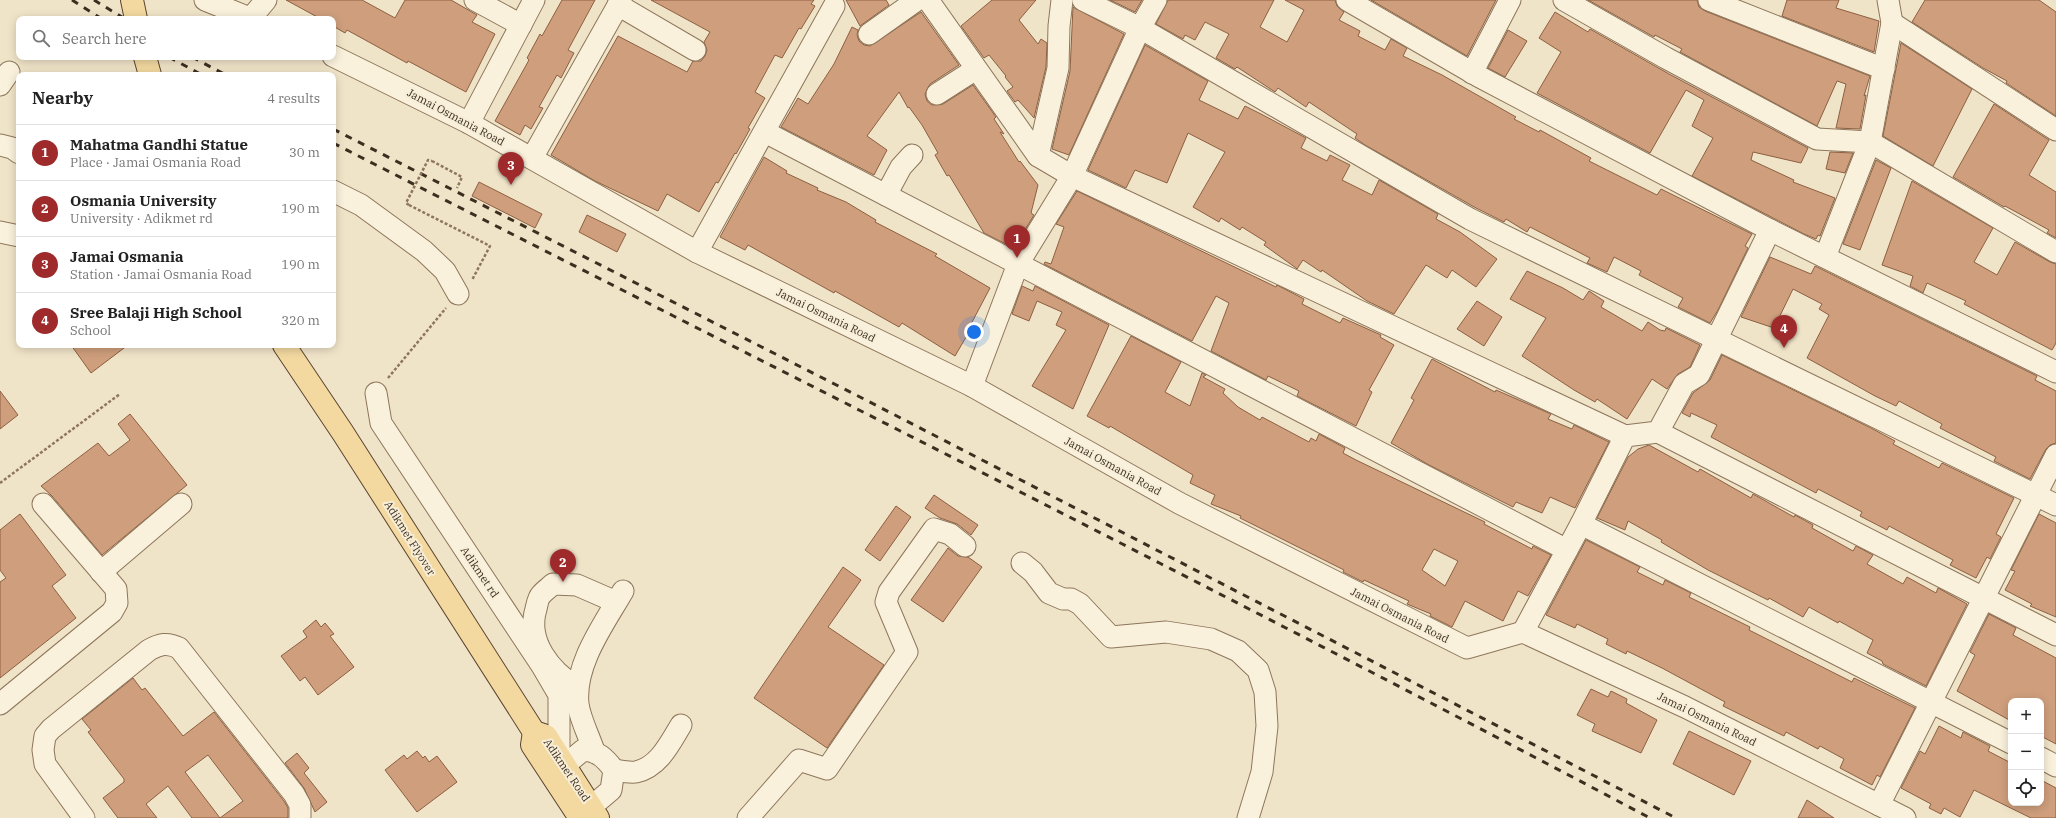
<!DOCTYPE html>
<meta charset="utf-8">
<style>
body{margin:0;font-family:"IBM Plex Serif",serif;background:#f2f2f2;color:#222}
.controls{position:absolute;right:12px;bottom:12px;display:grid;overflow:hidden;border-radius:8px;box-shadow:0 2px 10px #0003}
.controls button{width:36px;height:36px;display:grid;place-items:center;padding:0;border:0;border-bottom:1px solid #e0e0e0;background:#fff;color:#222;font:20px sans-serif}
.you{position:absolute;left:974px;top:332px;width:14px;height:14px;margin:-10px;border:3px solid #fff;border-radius:50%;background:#1a73e8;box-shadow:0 0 0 6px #1a73e833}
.badge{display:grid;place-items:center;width:26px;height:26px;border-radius:50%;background:#9e2a2b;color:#fff;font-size:13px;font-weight:700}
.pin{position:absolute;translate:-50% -33px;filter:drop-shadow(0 1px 2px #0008)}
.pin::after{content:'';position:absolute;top:21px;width:14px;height:12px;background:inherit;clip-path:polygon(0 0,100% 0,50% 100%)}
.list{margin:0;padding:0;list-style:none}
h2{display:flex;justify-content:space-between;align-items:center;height:52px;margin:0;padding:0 16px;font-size:17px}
h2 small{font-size:13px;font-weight:400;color:#767676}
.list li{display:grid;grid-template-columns:26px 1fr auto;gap:12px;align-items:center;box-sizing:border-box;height:56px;padding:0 16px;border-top:1px solid #e0e0e0}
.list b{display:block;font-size:15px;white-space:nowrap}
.list p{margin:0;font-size:13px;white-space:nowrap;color:#767676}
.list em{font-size:13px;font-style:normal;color:#767676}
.icon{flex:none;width:22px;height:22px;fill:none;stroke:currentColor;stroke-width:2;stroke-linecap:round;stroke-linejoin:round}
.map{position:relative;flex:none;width:2056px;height:818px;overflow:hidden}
.search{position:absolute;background:#fff;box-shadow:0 2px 10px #0003;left:16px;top:16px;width:320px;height:44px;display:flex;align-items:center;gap:10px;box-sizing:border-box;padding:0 14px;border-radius:8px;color:#767676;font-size:15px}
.panel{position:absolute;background:#fff;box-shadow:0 2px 10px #0003;left:16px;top:72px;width:320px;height:276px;border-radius:8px}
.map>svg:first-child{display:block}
</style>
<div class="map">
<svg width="2056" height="818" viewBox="0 0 2056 818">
<rect width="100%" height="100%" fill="#f0e4c8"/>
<!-- building -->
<g fill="#cf9f7d" stroke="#8d5f41" fill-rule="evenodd">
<path d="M286 0H362L395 18 405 0H451L477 15 472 22 495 34 466 92 408 61 407 63 347 30 345 33 333 26V19H321Z"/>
<path d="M562 0H595L568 50 574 53 561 78 557 75 539 107 543 108 531 129 525 125 520 135 495 121 529 60 527 58 540 34 542 36Z"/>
<path d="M651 0H814L811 4 815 6 801 29 799 28 782 58 775 55 755 92 765 98 748 128 750 129 736 154 735 153 718 183 716 182 699 212 667 194 658 211 595 181 551 155 618 36 687 72 693 61H701L705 56 707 50 704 42 710 32Z"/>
<path d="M846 0H886L889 5 860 26Z"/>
<path d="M992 0H1036L1019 20 1038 44 1041 39 1047 43 1046 67 1034 118 1018 100 1015 102 1007 91 1013 87 1005 77 1006 76 989 55 984 58 961 26Z"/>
<path d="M1110 0H1142L1135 12Z"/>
<path d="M1168 0H1274L1260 27 1287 42 1304 10 1285 0H1335L1337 6 1344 12 1339 20 1360 31 1358 36 1385 50 1391 39 1407 48 1403 56 1442 75 1516 117 1514 119 1539 132 1540 130 1591 158 1589 161 1657 195 1661 189 1752 234 1745 246 1748 248 1718 310 1710 323 1678 307 1683 298 1639 275 1641 271 1614 257 1607 272 1587 263 1590 258 1530 227 1527 232 1506 219 1504 222 1476 208 1365 145 1355 138 1357 134 1309 102 1306 107 1278 88 1275 92 1237 67 1235 69 1216 58 1229 34 1205 22 1195 40 1185 35 1183 39 1156 24Z"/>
<path d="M1371 0H1496L1467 56Z"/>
<path d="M1588 0H1697L1699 7 1705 11 1870 76 1864 96 1866 95 1860 129 1836 128 1846 84 1837 81 1817 126 1680 52 1682 49 1655 35 1654 37Z"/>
<path d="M1787 0H1839L1836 8 1879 21 1874 52 1782 16Z"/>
<path d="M1925 0H2039L2056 12V116L2006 83 2007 81 1983 68 1912 22Z"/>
<path d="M1073 7 1124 34 1069 155 1052 149 1070 71Z"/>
<path d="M921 12 959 65 930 84 925 94 927 101 932 105 943 104 973 85 996 117 994 119 1004 134 1000 132 1019 162 1020 161 1038 185 1031 213 1034 215 1023 233 1020 231 1012 247 984 233 949 175 947 176 935 155 938 153 922 125 909 107 908 108 899 92 867 136 887 150 874 175 781 127 798 98 808 104 834 64 852 27 858 30 857 35 859 41 864 45 870 46Z"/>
<path d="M1555 12 1588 32 1590 29 1669 74 1808 148 1801 163 1753 152 1751 160 1794 180 1793 182 1835 198 1820 236 1818 235 1816 239 1804 234 1692 176 1713 138 1692 126 1704 100 1686 90 1650 153 1537 93 1561 52 1539 38Z"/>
<path d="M1508 30 1527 41 1505 77 1488 68Z"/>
<path d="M1901 43 1972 89 1933 166 1883 136Z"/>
<path d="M1145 45 1208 81 1199 100 1238 119 1245 106 1261 114 1306 138 1301 148 1327 161 1330 155 1350 165 1342 180 1372 195 1379 180 1438 214 1436 219 1460 232 1497 259 1476 287 1452 270 1447 278 1426 265 1394 314 1367 301 1322 270 1321 272 1303 260 1297 269 1296 268 1264 245 1266 242 1242 227 1240 230 1221 218 1219 222 1193 207 1225 152 1188 133 1167 183 1135 170 1126 188 1088 170Z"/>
<path d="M1994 104 2049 140 2029 175 2056 192V238L2047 233 2049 230 2005 206 2004 207 1953 177Z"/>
<path d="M1830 152 1853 153 1845 173 1826 169Z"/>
<path d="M764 157 787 171 786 173 818 188 817 190 846 202 876 220 875 222 937 254 935 256 990 288 970 326 972 327 955 356 902 323 899 327 835 291 834 293 748 245 745 250 720 237Z"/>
<path d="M1876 160 1891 168 1860 250 1843 244Z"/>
<path d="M1912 181 1993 228 1974 262 1997 275 2015 242 2050 262 2056 264V343L2052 350 1964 304 1966 301 1927 283 1923 293 1910 286 1913 276 1882 265Z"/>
<path d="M479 182 542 214 535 228 472 196Z"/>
<path d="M1077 191 1276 287 1277 285 1304 299 1302 304 1340 323 1343 318 1381 335 1380 337 1394 345 1369 390 1372 392 1356 426 1297 396 1299 391 1268 376 1266 380 1211 351 1229 303 1216 296 1192 341 1044 264 1045 262 1051 264 1064 227 1056 224Z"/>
<path d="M587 215 626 234 617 252 579 232Z"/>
<path d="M1770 257 1811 274 1815 266 2037 376 2035 380 2056 391V443L2050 445 2046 449 2030 479 1994 461 1996 457 1940 428 1942 424 1899 401 1896 406 1875 396 1807 358 1829 315 1819 309 1822 304 1793 289 1774 328 1741 317Z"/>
<path d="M1527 271 1563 288 1583 300 1589 291 1604 301 1601 307 1642 331 1648 322 1660 330 1665 331 1666 328 1700 345 1690 367 1678 374 1667 389 1652 379 1627 419 1597 399 1595 402 1574 390 1522 356 1546 318 1510 299Z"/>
<path d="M1022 286 1033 291 1035 286 1109 325 1073 409 1032 386 1066 330 1056 325 1062 312 1037 301 1029 321 1012 314Z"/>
<path d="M1477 301 1502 317 1484 346 1457 329Z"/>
<path d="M1131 336 1181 362 1165 392 1190 406 1202 373 1206 375 1203 377 1225 389 1223 393 1238 407 1260 420 1262 417 1309 442 1311 438 1316 441 1319 434 1345 448 1343 453 1356 460 1485 522 1484 524 1532 549 1533 546 1551 555 1528 596 1518 591 1503 621 1465 601 1452 627 1430 616 1431 614 1407 604 1409 601 1364 580 1363 582 1343 572 1344 570 1240 518 1241 516 1211 504 1215 495 1190 483 1193 475 1110 426 1109 428 1087 416ZM1434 549 1458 561 1445 586 1422 570Z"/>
<path d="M71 345H128L91 373Z"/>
<path d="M1722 355 1871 428 1895 441 1893 444 1939 468 1942 463 2014 498 1996 534 2001 537 1990 559 1987 557 1976 578 1950 565 1953 560 1889 526 1887 530 1860 516 1862 512 1818 489 1816 493 1711 437 1717 425 1691 413 1690 417 1682 413 1693 393 1710 380Z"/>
<path d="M1432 359 1495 392 1496 390 1551 414 1548 419 1572 429 1574 425 1609 442 1575 508 1550 497 1542 513 1516 502 1513 507 1429 465 1391 443 1414 400 1411 398Z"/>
<path d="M0 391 18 415 0 429Z"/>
<path d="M130 414 187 485 102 555 52 496 41 486 98 443 109 456 130 440 118 424Z"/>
<path d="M1649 445 1698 472 1700 469 1751 498 1753 494 1794 517 1795 515 1813 525 1812 528 1853 551 1856 546 1873 555 1867 564 1903 584 1907 577 1936 593 1938 588 1967 604 1926 686 1883 664 1882 661 1867 653 1873 640 1839 621 1838 623 1809 607 1803 617 1769 598 1768 600 1708 570 1661 542 1662 540 1628 521 1625 530 1597 518 1628 457 1638 449Z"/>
<path d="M934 495 978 525 971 535 957 524 940 518 925 508Z"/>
<path d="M896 506 911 517 880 561 865 550Z"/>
<path d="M20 514 66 575 52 586 76 618 0 678V582L6 578 0 570V530Z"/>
<path d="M2039 514 2056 523V617L2030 606 2032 604 2005 590 2015 571 2011 570Z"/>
<path d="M1586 540 1640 567 1637 572 1663 585 1665 580 1691 593 1689 597 1750 627 1749 630 1852 682 1854 678 1915 708 1880 777 1877 775 1872 785 1840 768 1844 759 1820 746 1818 749 1786 732 1784 736 1723 706 1725 702 1662 668 1627 651 1626 654 1606 644 1608 639 1577 624 1575 628 1546 615Z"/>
<path d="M948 548 958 556 968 557 982 567 943 622 911 600Z"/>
<path d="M843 567 861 580 828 627 884 665 827 748 754 698Z"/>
<path d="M1989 614 2016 628 2013 635 2056 658V744L2041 736V701H2011V721L1957 691 1975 655 1970 652Z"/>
<path d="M316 620 321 627 325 623 334 634 330 636 354 667 318 695 305 677 300 681 281 656 307 637 303 631Z"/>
<path d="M133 678 142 690 145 688 183 736 214 712 284 801 288 808V818H192L168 786 146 804 157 818H118L103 798 124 782V779L88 732 91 730 82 719ZM208 755 243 801 220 818 185 772Z"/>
<path d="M1591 689 1608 697 1611 691 1627 699 1626 703 1657 720 1641 753 1592 731 1595 724 1577 715Z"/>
<path d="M1939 726 1961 738 1963 732 1990 746 1988 751 2011 763V803H2041V780L2056 788V818H2031L1974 790 1960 817 1944 808 1941 814 1929 808 1931 804 1901 788 1920 751 1925 754Z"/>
<path d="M1689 731 1751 761 1734 795 1673 764Z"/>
<path d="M417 751 423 758 425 756 429 762 437 756 457 782 417 812 385 770 404 755 407 759Z"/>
<path d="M297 753 309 768 304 773 327 802 315 812 304 788 285 763Z"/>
<path d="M1807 800 1834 818H1798Z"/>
</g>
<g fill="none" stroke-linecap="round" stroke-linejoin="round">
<defs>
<g id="minor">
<path d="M205 0 252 19"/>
<path d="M475 0 521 25"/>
<path d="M928 0 1038 156 1072 176 1625 436"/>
<path d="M1083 0 1140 28 1470 219 2056 505"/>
<path d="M1347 0 1478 76 1770 230 2056 372"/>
<path d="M1564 0 1666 58 1817 139 1870 142 2056 252"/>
<path d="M1709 0 1884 69"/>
<path d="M618 5 695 50"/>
<path d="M251 18 266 0"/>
<path d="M1892 23 2056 130"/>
<path d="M869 34 917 0"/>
<path d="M333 56 469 123 697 252 972 386 1179 503 1467 648 1523 632 1685 707 1905 818"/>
<path d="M1472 73 1510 0"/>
<path d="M0 85 9 72"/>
<path d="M937 94 976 69"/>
<path d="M469 123 534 0"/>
<path d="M765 132 1567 550"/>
<path d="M0 145 12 148 19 153"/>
<path d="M1038 156 1058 68 1059 26 1062 0"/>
<path d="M532 158 621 0"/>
<path d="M333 191 361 205 424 251 445 271 458 294"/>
<path d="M886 195 901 167 912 155"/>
<path d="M0 232 19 236"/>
<path d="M697 252 834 6"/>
<path d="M1825 257 1870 142 1892 23 1888 0"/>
<path d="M972 386 1018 264 1072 176 1140 28 1156 0"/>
<path d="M376 393 381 423 542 666 559 695V759"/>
<path d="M1658 432 2056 635"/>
<path d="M1581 524 2011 743"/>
<path d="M1022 563 1033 572 1049 593 1063 599H1071L1080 604 1111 637 1166 632 1211 639 1238 651 1258 670 1265 692 1267 726 1262 772 1248 818"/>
<path d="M101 572 181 504"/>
<path d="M1523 632 1581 524 1625 436 1658 432 1684 384 1699 375 1770 230"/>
<path d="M577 687C551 672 526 641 536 609 537 605 538 598 541 595 544 591 549 588 553 584L577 585 616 602"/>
<path d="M0 704 112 612 117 603 116 589 43 504"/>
<path d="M594 751C589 736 580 719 578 704 574 664 604 624 623 591"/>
<path d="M2041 758 2056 766"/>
<path d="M564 766 583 750C598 751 605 758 614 770L611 790 591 807"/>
<path d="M614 770C620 771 630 773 636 772 659 767 670 743 681 725"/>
<path d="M1879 805 2056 455"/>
<path d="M84 818 45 764 43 750 45 736 51 729 149 650C160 644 167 642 179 648L294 794 300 805V818"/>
<path d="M748 818 799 760 827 769 907 652 886 602 889 592 934 529 950 534 965 546"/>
</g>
<g id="major">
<path d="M132 0 136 19"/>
<path d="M145 57 150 75"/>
<path d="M284 345 343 433 534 732"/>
<path d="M534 732 546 736 598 818"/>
<path d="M534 732 532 745 580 818"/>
</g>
</defs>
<!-- minor casing -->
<use href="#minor" stroke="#8d765c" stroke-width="23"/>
<!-- major casing -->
<use href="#major" stroke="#5b4430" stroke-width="24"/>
<!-- path -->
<g stroke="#8d765c" stroke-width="2.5" stroke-dasharray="3 2" stroke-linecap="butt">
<path d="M432 161 462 177 457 188"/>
<path d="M409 205 490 246 472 280"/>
<path d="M388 378 446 308"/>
<path d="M0 483 120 394"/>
</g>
<!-- minor -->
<use href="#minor" stroke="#faf1dc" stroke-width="21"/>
<!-- major -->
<use href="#major" stroke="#f3d9a0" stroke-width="22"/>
<!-- rail -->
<g stroke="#3d2e20" stroke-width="3" stroke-dasharray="7 7" stroke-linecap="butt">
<path d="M72 0 102 19"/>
<path d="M94 0 125 19"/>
<path d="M169 57 202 75"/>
<path d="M192 57 226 75"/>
<path d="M333 129 860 397 1676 818"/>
<path d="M333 143C772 367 1214 587 1650 818"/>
</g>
<!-- path-bridge -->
<path stroke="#8d765c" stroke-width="2.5" stroke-dasharray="3 2" stroke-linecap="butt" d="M409 205 406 203 428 160 432 161"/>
</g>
<g text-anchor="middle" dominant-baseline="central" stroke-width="4" stroke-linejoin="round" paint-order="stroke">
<!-- street labels -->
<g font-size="11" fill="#3d2e20" stroke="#f7eed8">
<text transform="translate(456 117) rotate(28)">Jamai Osmania Road</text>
<text transform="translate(826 315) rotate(26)">Jamai Osmania Road</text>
<text transform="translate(1113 466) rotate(29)">Jamai Osmania Road</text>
<text transform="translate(410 538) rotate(58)">Adikmet Flyover</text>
<text transform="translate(480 572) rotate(56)">Adikmet rd</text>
<text transform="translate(1400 615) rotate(27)">Jamai Osmania Road</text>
<text transform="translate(1707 719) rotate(26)">Jamai Osmania Road</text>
<text transform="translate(567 770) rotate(56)">Adikmet Road</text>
</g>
</g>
</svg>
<div class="controls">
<button>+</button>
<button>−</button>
<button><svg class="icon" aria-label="locate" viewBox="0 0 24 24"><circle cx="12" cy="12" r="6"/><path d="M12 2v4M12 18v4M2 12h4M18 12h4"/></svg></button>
</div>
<div class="you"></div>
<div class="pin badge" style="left:1017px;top:258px">1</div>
<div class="pin badge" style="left:563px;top:582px">2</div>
<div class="pin badge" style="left:511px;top:185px">3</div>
<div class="pin badge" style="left:1784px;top:348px">4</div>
<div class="search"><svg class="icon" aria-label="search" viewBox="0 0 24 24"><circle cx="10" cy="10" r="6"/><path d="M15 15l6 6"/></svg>Search here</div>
<section class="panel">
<h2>Nearby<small>4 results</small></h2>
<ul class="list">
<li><span class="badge">1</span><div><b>Mahatma Gandhi Statue</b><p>Place · Jamai Osmania Road</p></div><em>30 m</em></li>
<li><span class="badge">2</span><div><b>Osmania University</b><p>University · Adikmet rd</p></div><em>190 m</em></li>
<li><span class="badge">3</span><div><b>Jamai Osmania</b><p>Station · Jamai Osmania Road</p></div><em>190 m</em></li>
<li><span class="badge">4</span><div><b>Sree Balaji High School</b><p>School</p></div><em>320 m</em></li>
</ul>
</section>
</div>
